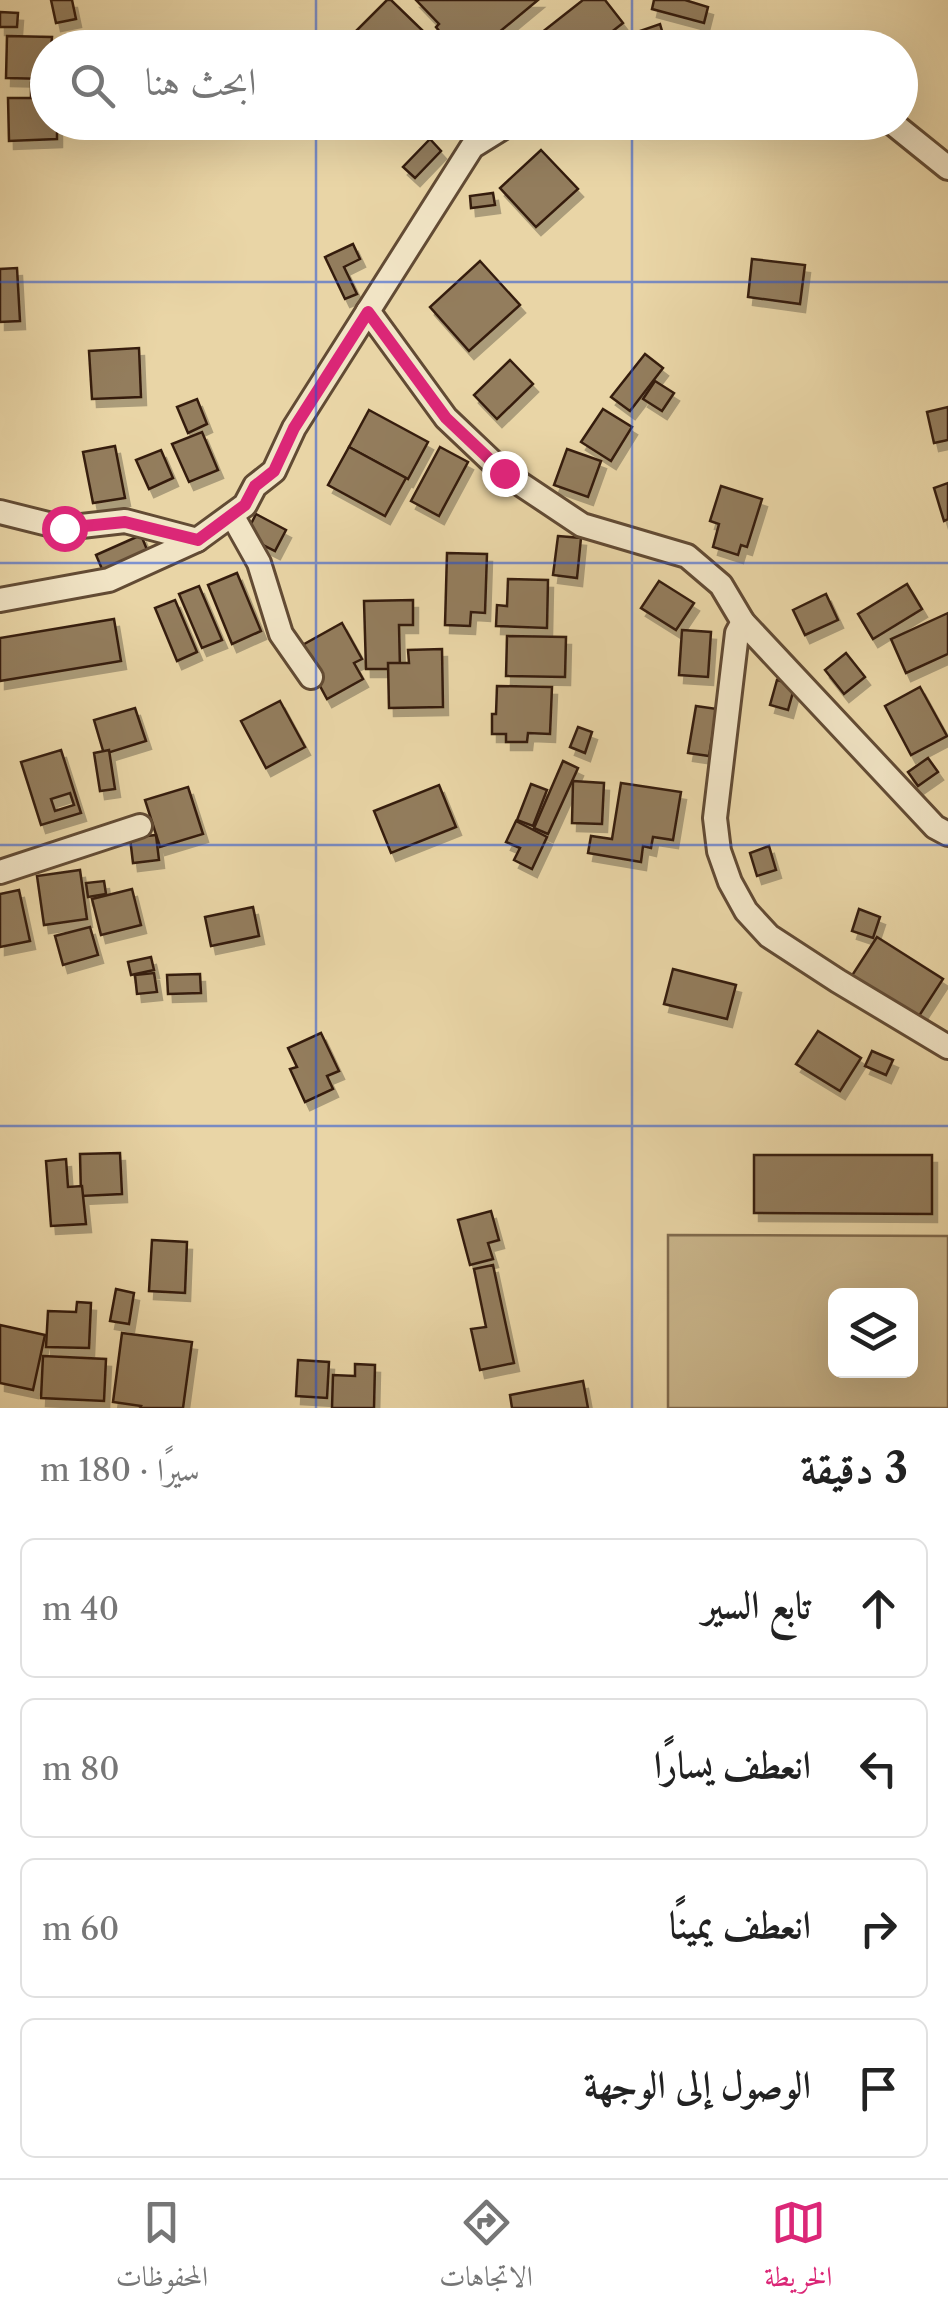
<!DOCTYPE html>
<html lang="ar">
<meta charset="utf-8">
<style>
body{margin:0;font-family:"Libre Caslon Text",Amiri,serif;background:#f2f2f2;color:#222;direction:rtl}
.controls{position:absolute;right:30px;bottom:30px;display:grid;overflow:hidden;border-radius:15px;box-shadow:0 10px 40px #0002}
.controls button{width:90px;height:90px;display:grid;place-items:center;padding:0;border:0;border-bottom:2px solid #e0e0e0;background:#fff;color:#222;font:50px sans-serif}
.stop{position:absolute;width:30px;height:30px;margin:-22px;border:8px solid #db2777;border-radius:50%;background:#fff}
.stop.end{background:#db2777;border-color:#fff;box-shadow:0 2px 10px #0008}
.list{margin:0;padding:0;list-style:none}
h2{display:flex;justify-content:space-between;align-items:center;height:130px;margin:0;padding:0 40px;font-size:42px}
h2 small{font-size:32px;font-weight:400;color:#767676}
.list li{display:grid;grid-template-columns:65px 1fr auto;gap:30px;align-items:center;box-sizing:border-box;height:140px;margin:0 20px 20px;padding:0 20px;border:2px solid #e0e0e0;border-radius:15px}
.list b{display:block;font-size:38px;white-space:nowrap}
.list em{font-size:32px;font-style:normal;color:#767676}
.icon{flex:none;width:55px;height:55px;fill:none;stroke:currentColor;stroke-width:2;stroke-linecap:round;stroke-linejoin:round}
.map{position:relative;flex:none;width:948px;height:1408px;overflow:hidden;direction:ltr}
.search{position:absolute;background:#fff;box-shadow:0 10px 40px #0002;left:30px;right:30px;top:30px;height:110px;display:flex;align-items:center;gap:25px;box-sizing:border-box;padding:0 35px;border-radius:55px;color:#767676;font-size:38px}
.sheet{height:770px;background:#fff}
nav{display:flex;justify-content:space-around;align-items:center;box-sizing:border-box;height:140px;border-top:2px solid #e0e0e0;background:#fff;font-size:28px;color:#767676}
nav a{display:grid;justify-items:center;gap:5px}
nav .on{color:#db2777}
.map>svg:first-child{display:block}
</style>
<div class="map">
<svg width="948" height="1408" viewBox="0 0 948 1408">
<defs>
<filter id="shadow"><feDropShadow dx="5" dy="8" stdDeviation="0" flood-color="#0004"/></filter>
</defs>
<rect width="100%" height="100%" fill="#e9d5a6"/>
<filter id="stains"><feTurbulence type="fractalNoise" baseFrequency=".002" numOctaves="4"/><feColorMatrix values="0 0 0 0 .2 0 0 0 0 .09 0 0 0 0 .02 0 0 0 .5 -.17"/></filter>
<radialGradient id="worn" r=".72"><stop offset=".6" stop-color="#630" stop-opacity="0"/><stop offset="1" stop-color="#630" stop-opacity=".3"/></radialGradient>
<!-- green -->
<path fill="#cab68c" stroke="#806a4d" stroke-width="2.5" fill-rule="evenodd" d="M668 1235 948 1236V1408H668ZM836 1296H910V1370H836Z"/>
<!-- building -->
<g fill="#937d5d" stroke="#351d0e" stroke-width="2.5" fill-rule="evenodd" filter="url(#shadow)">
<path d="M51 0H72L76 19 56 23Z"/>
<path d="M387 0H391L422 30 411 40 419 48H351L345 42Z"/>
<path d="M416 0H538L480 48H449L445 42 447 41 436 27 439 24Z"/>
<path d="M583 0H605L623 23 591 48H522Z"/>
<path d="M654 0H685L708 7 704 23 652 9Z"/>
<path d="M0 12 18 13 17 27H0Z"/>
<path d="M660 24 667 48H610L608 42Z"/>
<path d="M7 36 52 37 51 48H48V79L6 78Z"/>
<path d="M48 82V122H57V139L9 141 8 98H31V83Z"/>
<path d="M430 139 441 151 415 178 403 167Z"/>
<path d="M541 150 578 189 536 227 500 188Z"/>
<path d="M493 193 495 205 471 208 470 196Z"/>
<path d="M353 244 360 259 344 267 357 294 345 299 325 257Z"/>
<path d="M752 259 805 265 800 304 748 297Z"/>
<path d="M480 261 520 305 469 351 430 307Z"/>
<path d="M17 268 20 321 0 322V269Z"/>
<path d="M139 348 141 397 92 399 89 351Z"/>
<path d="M645 354 663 368 630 411 611 397Z"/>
<path d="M510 360 533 384 497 419 474 395Z"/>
<path d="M655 381 674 393 662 411 643 399Z"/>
<path d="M197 399 207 424 188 433 177 407Z"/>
<path d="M948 407V440L934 443 927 412Z"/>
<path d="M603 409 632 427 611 461 581 442Z"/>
<path d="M369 410 428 442 408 479 349 447Z"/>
<path d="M202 432 218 470 189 482 172 444Z"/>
<path d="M115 446 125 498 93 503 83 452Z"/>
<path d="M349 447 406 478 385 516 328 485Z"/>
<path d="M440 447 468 462 439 516 411 501Z"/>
<path d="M567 449 601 461 588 497 554 485Z"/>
<path d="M161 450 173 478 149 489 136 460Z"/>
<path d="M948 483V519L944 521 934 488Z"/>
<path d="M721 486 762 499 747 547 741 545 738 555 713 547 719 524 710 521Z"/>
<path d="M256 514 286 530 275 551 245 536Z"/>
<path d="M141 535 150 557 105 576 96 555Z"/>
<path d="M558 536 581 538 577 578 553 575Z"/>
<path d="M447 553 487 554 485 613 471 612 470 626 445 625Z"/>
<path d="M237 573 261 631 232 644 208 585Z"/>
<path d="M508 579 548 580 547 628 496 626 497 605 507 606Z"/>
<path d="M659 581 694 603 676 630 641 608Z"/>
<path d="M907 584 922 609 873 639 858 614Z"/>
<path d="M199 586 222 640 202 648 179 594Z"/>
<path d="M826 594 838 620 805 635 793 610Z"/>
<path d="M175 600 197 652 177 661 155 608Z"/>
<path d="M413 600V625H399L400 669H366L364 601Z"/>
<path d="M948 613V654L906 673 891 639Z"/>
<path d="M114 619 121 661 0 681V638Z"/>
<path d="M342 623 362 659 354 663 363 679 327 699 299 647Z"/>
<path d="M682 630 711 632 708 677 679 675Z"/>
<path d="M507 636 566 637 565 677 506 676Z"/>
<path d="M442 649 443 707 389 708 388 663H409L408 650Z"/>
<path d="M846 653 865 677 844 694 825 670Z"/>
<path d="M777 680 795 685 788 710 770 705Z"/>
<path d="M497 686 552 687 550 734 528 733 527 742H506V734H492V714H496Z"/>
<path d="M920 687 947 736 911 755 885 706Z"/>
<path d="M280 701 305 747 266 768 241 721Z"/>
<path d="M696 706 717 709 709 756 688 753Z"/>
<path d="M135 708 146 741 104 754 94 720Z"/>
<path d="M578 727 592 732 585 753 570 747Z"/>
<path d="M61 750 81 813 41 825 21 762ZM70 793 74 805 55 811 51 799Z"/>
<path d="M109 750 115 789 100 791 94 753Z"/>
<path d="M928 758 938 772 918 786 908 772Z"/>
<path d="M563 761 578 768 548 834 534 828Z"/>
<path d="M573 781 604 783 602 824 572 823Z"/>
<path d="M621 783 681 792 673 840 653 837 651 848 643 846 641 862 588 853 591 836 612 839Z"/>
<path d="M531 784 547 790 533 826 517 820Z"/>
<path d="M439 785 456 827 391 853 374 811Z"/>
<path d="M188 787 203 834 160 847 145 800Z"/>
<path d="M516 821 547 837 532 869 514 860 520 848 506 842Z"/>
<path d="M156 835 159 860 133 863 130 838Z"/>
<path d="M769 846 776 870 757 876 750 853Z"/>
<path d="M80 870 87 919 44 925 37 876Z"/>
<path d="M104 881 106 894 88 897 86 883Z"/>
<path d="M132 889 141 925 101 935 92 899Z"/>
<path d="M19 890 30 941 0 947V894Z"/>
<path d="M253 907 259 936 211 946 205 917Z"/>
<path d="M859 909 880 917 873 938 852 931Z"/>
<path d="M90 927 98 955 63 965 55 936Z"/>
<path d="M877 937 943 979 917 1019 851 977Z"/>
<path d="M151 957 154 970 131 975 128 962Z"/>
<path d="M673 969 736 985 727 1019 664 1004Z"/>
<path d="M154 973 157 992 137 994 135 975Z"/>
<path d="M200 974 201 993 168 994 167 975Z"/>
<path d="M818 1031 861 1058 840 1091 796 1064Z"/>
<path d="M321 1033 339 1071 327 1076 333 1089 305 1102 290 1069 297 1067 288 1048Z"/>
<path d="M872 1051 893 1060 886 1075 865 1066Z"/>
<path d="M120 1153 122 1194 81 1196 80 1154Z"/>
<path d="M754 1155H932V1214L754 1213Z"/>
<path d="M66 1159 68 1187 82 1186 86 1224 51 1226 46 1161Z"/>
<path d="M491 1211 499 1240 488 1243 493 1259 470 1265 458 1220Z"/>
<path d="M152 1240 187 1242 185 1293 149 1291Z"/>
<path d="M493 1265 514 1363 480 1370 471 1329 486 1327 474 1269Z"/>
<path d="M116 1289 134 1293 129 1324 110 1321Z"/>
<path d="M77 1302 91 1303 89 1348 46 1347 48 1311 76 1312Z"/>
<path d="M0 1325 45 1335 33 1390 0 1383Z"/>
<path d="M122 1333 192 1342 183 1408H140L141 1406 113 1402Z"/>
<path d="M43 1356 106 1359 104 1401 41 1398Z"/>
<path d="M298 1360 329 1362 327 1398 296 1396Z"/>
<path d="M355 1364 375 1365 374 1408H332L333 1375 355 1376Z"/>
<path d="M583 1381 588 1408H512L510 1395Z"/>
</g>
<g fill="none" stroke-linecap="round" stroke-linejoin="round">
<defs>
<g id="minor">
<path d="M891 122 948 168"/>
<path d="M368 311 446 418 504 473 582 525 687 556 721 585 743 622 935 827 948 834"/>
<path d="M0 512 64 528 125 521 197 540"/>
<path d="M232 515 259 563 281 634 311 677"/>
<path d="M0 600 109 580 197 540 245 505 255 486 274 471 294 428 472 147 512 122"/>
<path d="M743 622 737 633 715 818 719 851 730 882 746 911 769 936 838 981 948 1047"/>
<path d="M0 872 140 826"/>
</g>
</defs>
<!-- minor casing -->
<use href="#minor" stroke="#624b34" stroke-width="28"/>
<!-- minor -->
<use href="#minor" stroke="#f1e4c5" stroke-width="22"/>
</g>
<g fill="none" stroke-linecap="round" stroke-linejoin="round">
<!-- route -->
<path stroke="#db2777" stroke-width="12" d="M64 528 125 522 198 540 245 505 255 486 274 471 294 428 368 312 446 418 504 473"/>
</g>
<!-- grid -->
<path fill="none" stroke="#1d4ed8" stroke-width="2.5" stroke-opacity="0.55" d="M316 0V48M632 0V48M316 122V1408M632 122V1408M0 282H948M0 563H948M0 845H948M0 1126H948"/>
<rect width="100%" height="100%" filter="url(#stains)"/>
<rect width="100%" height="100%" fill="url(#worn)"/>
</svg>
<div class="controls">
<button><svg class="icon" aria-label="layers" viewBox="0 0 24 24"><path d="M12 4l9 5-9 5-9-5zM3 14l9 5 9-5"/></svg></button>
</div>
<div class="stop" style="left:64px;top:528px"></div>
<div class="stop end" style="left:504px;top:473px"></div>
<div class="search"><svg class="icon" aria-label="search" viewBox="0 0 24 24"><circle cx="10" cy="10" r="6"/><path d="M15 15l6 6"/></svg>ابحث هنا</div>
</div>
<section class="sheet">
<h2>3 دقيقة<small>سيرًا · 180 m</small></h2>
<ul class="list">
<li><svg class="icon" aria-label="ahead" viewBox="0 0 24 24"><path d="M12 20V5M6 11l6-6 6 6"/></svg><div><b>تابع السير</b></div><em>40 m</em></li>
<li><svg class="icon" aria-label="left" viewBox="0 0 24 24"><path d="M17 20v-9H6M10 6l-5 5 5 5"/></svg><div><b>انعطف يسارًا</b></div><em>80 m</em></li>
<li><svg class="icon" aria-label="right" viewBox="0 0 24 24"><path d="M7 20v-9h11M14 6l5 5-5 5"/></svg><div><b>انعطف يمينًا</b></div><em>60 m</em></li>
<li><svg class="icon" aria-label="arrive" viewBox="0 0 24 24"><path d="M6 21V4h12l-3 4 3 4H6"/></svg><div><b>الوصول إلى الوجهة</b></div></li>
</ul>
</section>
<nav>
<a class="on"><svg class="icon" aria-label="map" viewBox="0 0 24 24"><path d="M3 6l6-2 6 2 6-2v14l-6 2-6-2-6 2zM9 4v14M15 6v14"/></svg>الخريطة</a>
<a><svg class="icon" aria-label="directions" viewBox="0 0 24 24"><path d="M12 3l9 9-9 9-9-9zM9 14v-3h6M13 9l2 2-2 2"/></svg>الاتجاهات</a>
<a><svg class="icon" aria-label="saved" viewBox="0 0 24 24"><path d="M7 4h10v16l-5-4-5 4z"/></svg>المحفوظات</a>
</nav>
